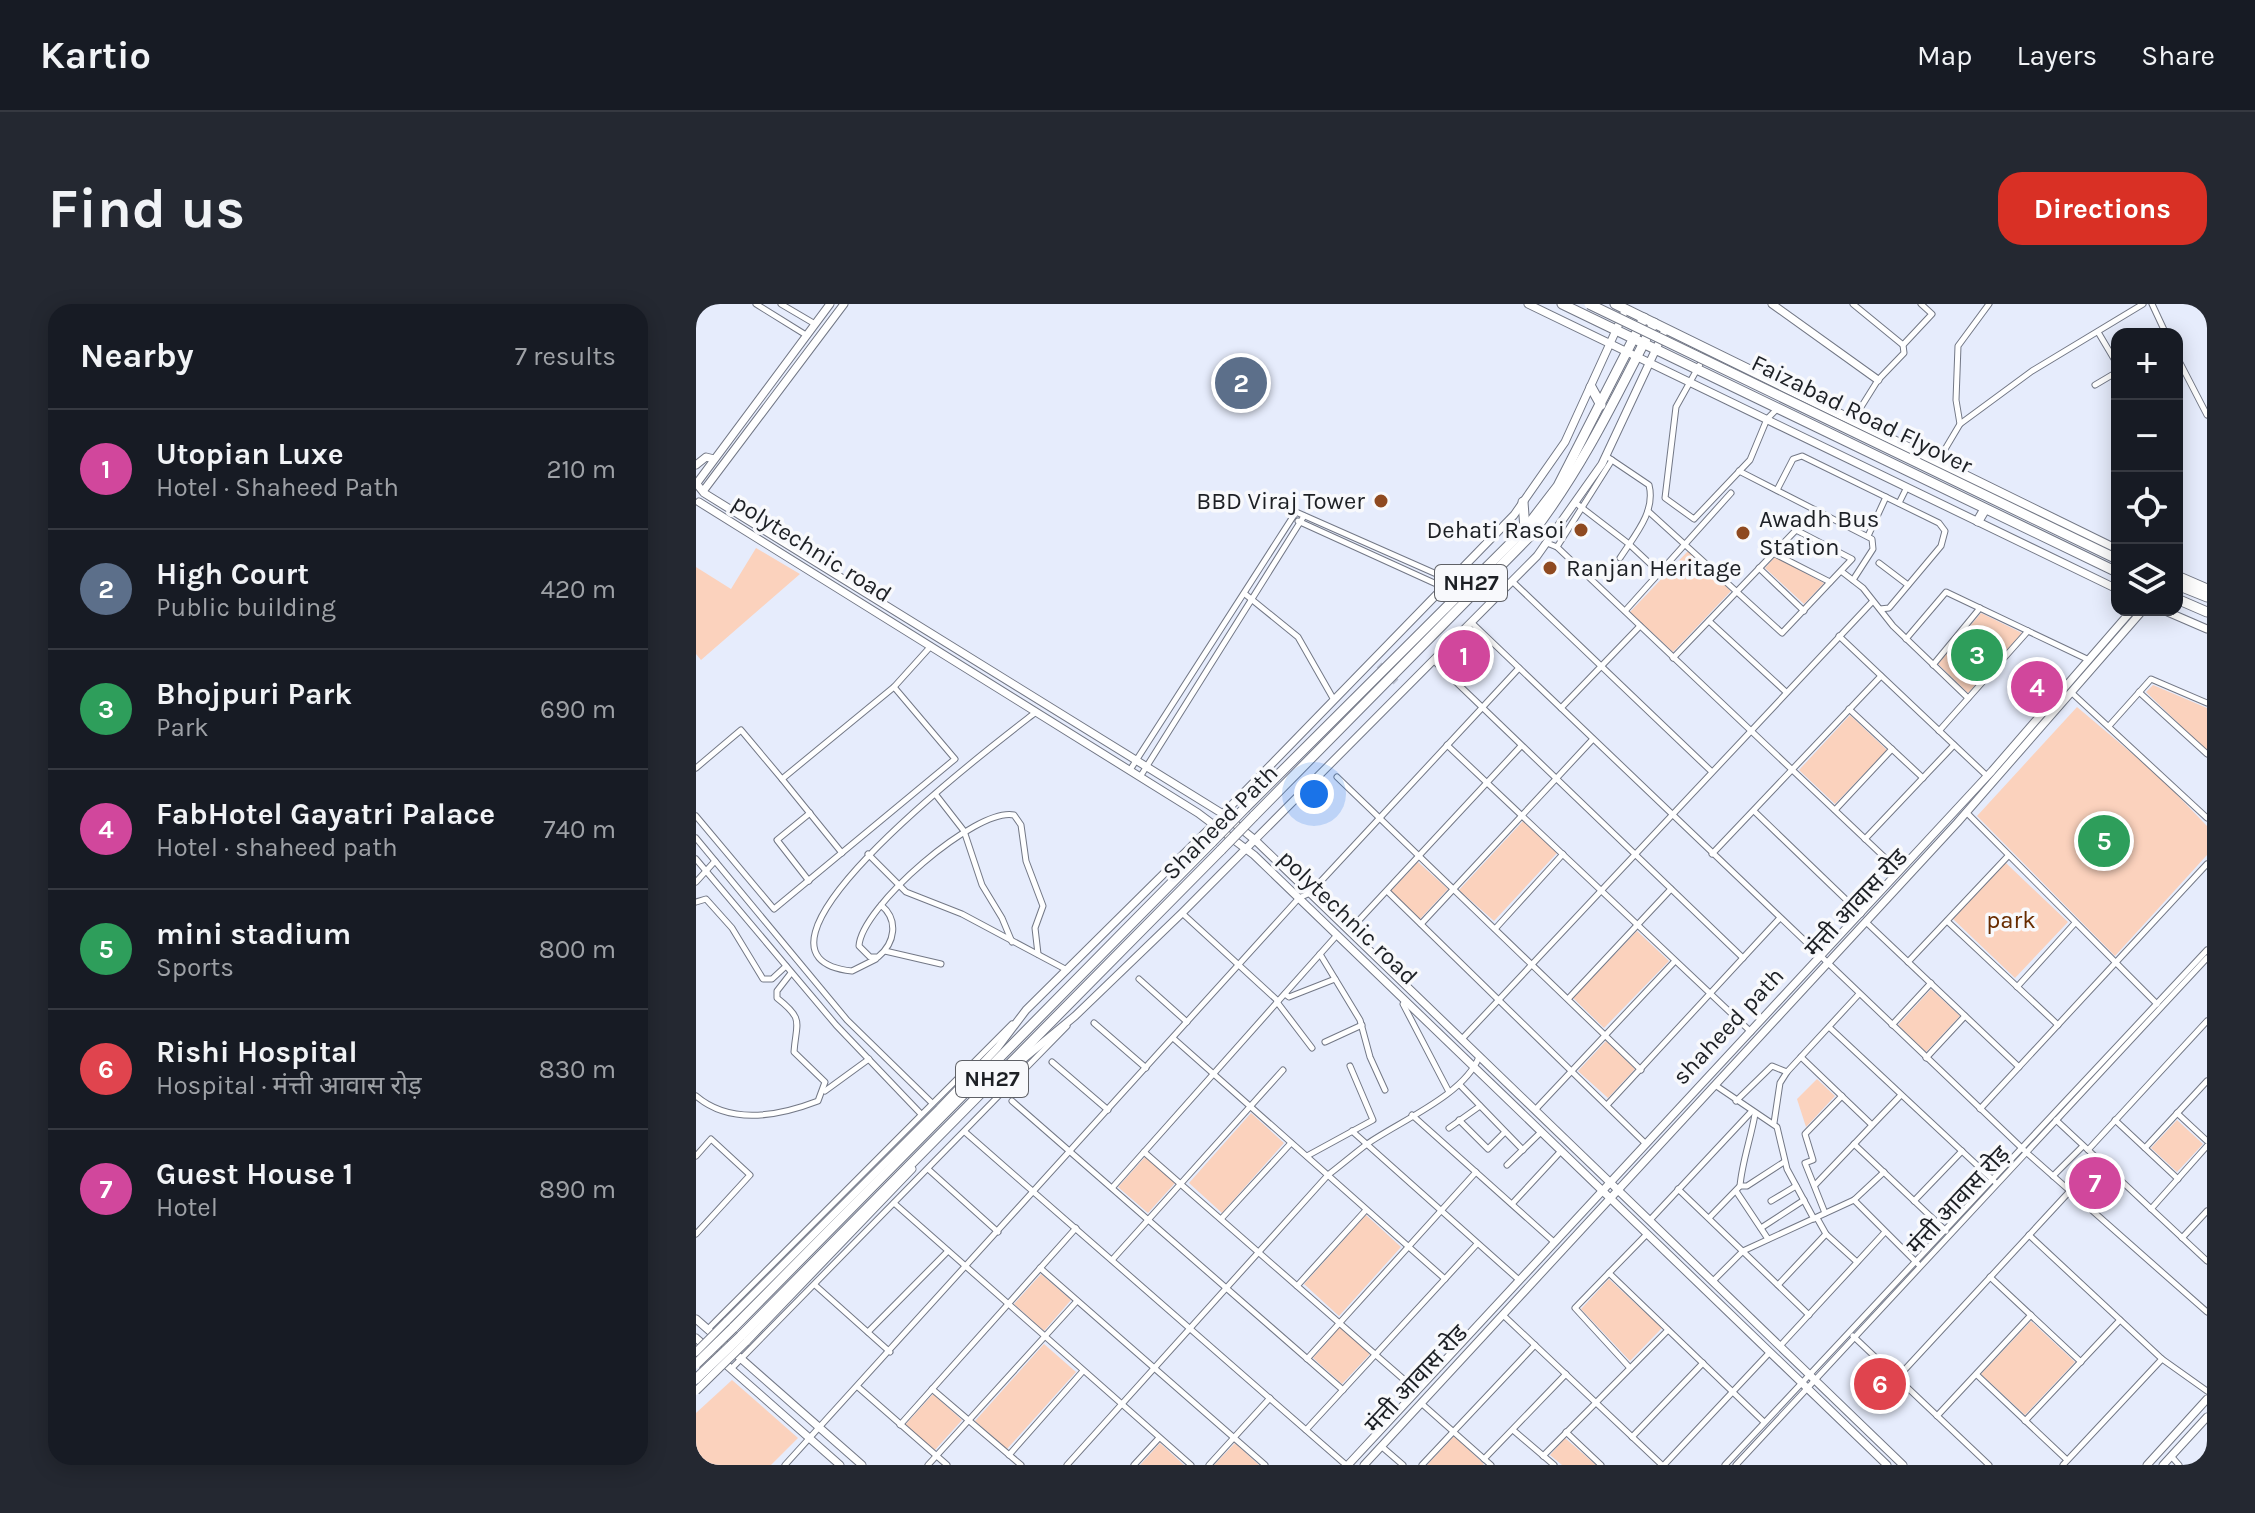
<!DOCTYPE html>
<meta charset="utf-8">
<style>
body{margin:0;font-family:Karla,"Noto Sans Devanagari",sans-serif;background:#242831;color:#f1f3f6}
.controls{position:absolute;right:24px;top:24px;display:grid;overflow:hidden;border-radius:16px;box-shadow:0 4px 20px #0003}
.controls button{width:72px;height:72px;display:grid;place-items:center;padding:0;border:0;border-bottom:2px solid #363941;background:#171b24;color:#f1f3f6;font:40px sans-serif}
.you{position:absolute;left:618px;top:490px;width:28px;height:28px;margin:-20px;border:6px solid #fff;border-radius:50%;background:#1a73e8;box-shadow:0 0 0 12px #1a73e833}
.badge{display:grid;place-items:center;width:52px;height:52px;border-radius:50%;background:#d93025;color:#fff;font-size:26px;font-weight:700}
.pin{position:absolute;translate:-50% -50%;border:4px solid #fff;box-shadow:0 2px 8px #0006}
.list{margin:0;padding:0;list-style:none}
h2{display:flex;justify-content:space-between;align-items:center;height:104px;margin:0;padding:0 32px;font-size:34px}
h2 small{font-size:26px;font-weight:400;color:#9ea1a6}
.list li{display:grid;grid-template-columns:52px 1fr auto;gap:24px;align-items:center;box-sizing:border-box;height:120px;padding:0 32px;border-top:2px solid #363941}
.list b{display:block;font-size:30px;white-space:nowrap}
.list p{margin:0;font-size:26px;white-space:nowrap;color:#9ea1a6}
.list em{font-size:26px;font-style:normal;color:#9ea1a6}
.icon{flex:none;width:44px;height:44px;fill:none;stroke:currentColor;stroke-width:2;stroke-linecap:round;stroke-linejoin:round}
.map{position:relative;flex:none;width:1511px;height:1161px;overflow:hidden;border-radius:24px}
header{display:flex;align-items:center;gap:48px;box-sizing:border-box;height:112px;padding:0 40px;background:#171b24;border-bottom:2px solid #363941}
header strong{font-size:38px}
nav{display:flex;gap:44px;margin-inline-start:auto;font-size:28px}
.intro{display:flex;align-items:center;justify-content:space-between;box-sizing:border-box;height:192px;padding:0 48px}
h1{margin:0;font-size:56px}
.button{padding:20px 36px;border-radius:24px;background:#d93025;color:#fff;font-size:28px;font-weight:700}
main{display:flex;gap:48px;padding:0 48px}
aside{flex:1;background:#171b24;border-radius:24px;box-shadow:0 4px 20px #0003}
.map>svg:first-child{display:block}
</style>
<header>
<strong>Kartio</strong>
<nav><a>Map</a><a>Layers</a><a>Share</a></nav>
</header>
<div class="intro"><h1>Find us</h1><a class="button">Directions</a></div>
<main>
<aside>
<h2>Nearby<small>7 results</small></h2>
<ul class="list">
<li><span class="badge" style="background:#d1479c">1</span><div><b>Utopian Luxe</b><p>Hotel · Shaheed Path</p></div><em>210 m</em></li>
<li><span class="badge" style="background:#5c6f8a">2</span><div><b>High Court</b><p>Public building</p></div><em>420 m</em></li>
<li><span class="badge" style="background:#2e9e5b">3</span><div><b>Bhojpuri Park</b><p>Park</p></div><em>690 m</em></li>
<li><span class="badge" style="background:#d1479c">4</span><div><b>FabHotel Gayatri Palace</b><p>Hotel · shaheed path</p></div><em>740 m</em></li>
<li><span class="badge" style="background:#2e9e5b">5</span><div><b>mini stadium</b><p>Sports</p></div><em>800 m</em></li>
<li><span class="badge" style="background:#e0444e">6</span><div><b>Rishi Hospital</b><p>Hospital · मंत्ती आवास रोड़</p></div><em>830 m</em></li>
<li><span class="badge" style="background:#d1479c">7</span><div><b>Guest House 1</b><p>Hotel</p></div><em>890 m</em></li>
</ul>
</aside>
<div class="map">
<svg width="1511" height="1161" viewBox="0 0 1511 1161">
<rect width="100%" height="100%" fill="#e6ecfc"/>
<!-- green -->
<g fill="#fbd2bd">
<path d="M60 244 104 270 5 356 0 350V263L35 285Z"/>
<path d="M992 247 1035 287 977 348 934 308Z"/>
<path d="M1079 253 1128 279 1108 300 1069 264Z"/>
<path d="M1285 309 1326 329 1272 389 1242 360Z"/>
<path d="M1457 381 1511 404V447L1450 388Z"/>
<path d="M1381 403 1464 473 1511 522V551L1419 652 1281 512Z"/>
<path d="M1154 411 1191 446 1139 500 1103 466Z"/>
<path d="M827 517 861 549 798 617 763 586Z"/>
<path d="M722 558 752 585 724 615 695 587Z"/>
<path d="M1310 559 1372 618 1319 674 1257 615Z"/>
<path d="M941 627 973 657 908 724 877 694Z"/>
<path d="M1235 685 1264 712 1230 748 1202 721Z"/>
<path d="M910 737 939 765 912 794 882 767Z"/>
<path d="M1121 775 1139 792 1110 823 1101 795Z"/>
<path d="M555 809 588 839 526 909 493 879Z"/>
<path d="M1481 816 1507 840 1481 868 1455 844Z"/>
<path d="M449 853 479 879 452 909 422 883Z"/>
<path d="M670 911 705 943 643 1012 608 980Z"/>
<path d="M345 970 375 996 348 1027 318 1000Z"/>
<path d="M913 975 966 1024 934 1057 885 1005Z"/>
<path d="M1335 1017 1379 1058 1329 1111 1285 1070Z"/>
<path d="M644 1023 674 1050 646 1080 617 1054Z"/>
<path d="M348 1040 380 1068 311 1145 279 1117Z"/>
<path d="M36 1076 102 1134 75 1161H0V1109Z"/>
<path d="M237 1090 266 1116 238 1147 209 1121Z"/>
<path d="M758 1132 788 1160 787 1161H731Z"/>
<path d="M869 1134 900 1161H866L854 1151Z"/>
<path d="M464 1139 488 1161H444Z"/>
<path d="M539 1139 563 1161H518Z"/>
</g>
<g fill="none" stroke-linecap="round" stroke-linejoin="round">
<!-- tertiary-tunnel -->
<path stroke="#bec3d1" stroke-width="7" stroke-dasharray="7 3.5" stroke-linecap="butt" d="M683 361 700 378"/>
<defs>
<g id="minor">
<path d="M60 0 110 31"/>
<path d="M85 0 119 20"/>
<path d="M1157 0 1207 41"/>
<path d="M1456 0 1470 30"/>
<path d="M1508 0 1511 5"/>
<path d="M1402 28 1421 60"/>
<path d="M1008 53 980 103 969 194 998 215 1054 156 1071 115 1081 105"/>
<path d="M1481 53 1511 111"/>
<path d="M1399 81 1421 68"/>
<path d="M1157 116 1182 76 1208 49 1207 41 1236 10 1225 0"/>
<path d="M1264 120 1260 96 1262 42 1293 0"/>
<path d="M910 152 953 181C960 208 938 232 924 254"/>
<path d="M1242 157 1264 120 1336 67 1447 0"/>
<path d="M1043 167 1176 235 1177 245 1157 276"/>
<path d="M1081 186 1097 155 1106 152 1243 219 1249 227 1245 242 1193 304 1184 305"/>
<path d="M1203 199 1211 183"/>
<path d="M881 200 933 240 965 270"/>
<path d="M952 207 1086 329 1156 255 1100 226 977 354"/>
<path d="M602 217 747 283"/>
<path d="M1172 232 1190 193"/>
<path d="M851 239 861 243 1203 567"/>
<path d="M861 243 916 156"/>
<path d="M1077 249 1134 278"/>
<path d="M1183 259 1212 281"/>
<path d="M1063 264 1108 307"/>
<path d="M1145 267 1167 284 1197 322 1272 394"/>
<path d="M816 277 1015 467"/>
<path d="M549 290 602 333 638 396"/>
<path d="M929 307 1035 189"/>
<path d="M1013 317 1090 388"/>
<path d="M775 318 1331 849 1511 1008"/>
<path d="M1143 332 1291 472"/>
<path d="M1210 335 1250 288 1393 356"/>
<path d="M737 356 1047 654"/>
<path d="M1237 361 1284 304"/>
<path d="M198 383 235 342"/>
<path d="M1443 388 1511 450"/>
<path d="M1376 389 1511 514"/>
<path d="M865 404 944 322"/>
<path d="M1153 405 1227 474"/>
<path d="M1413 422 1455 375 1511 399"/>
<path d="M1243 427 1332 327"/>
<path d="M751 441 1055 728"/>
<path d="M0 464 45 426 86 475 198 383 259 455 78 605 0 512"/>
<path d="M434 466 600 208 754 276"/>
<path d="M444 473 608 212"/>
<path d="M641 473 945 766"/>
<path d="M86 475 146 549"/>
<path d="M240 491 268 527 286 581 306 614 316 638"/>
<path d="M1139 506 1196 445"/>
<path d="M1058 507 1165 610"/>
<path d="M1270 508 1461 700"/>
<path d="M0 534 151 716 236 799"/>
<path d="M1169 535 1258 441"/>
<path d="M172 550 210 588 266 610 371 666"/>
<path d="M1016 550 1185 372"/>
<path d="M0 555 140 721 225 810"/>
<path d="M113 577 81 536 114 509"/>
<path d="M0 578 19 557"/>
<path d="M691 587 950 840"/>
<path d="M0 598 10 595 36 624 67 675H76L90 662"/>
<path d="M185 601C203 616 199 639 182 653H174L163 642C165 603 280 503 318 511L325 521 330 557 347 602 339 624 342 650"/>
<path d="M486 609 582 697"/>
<path d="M1251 617 1362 721"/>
<path d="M1170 618 1323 763"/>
<path d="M725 620 897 435"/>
<path d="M799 625 867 550"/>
<path d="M653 627 825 442"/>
<path d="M189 647 245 660"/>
<path d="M624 650 664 716 674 753 689 786"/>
<path d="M180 655 156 667C14 652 311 431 340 408"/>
<path d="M1212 658 1312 552"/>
<path d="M443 675 491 718"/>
<path d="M1321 683 1379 619"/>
<path d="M589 690 593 693 639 675"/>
<path d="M872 695 975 585"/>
<path d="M710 697 707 700 753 788"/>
<path d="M581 698 616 744"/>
<path d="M398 719 450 764"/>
<path d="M1196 721 1235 679"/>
<path d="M1133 723 1299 878"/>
<path d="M477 734 749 975"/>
<path d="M766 735 1176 298"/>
<path d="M629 738 666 721"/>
<path d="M1105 753 1176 821"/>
<path d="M1230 754 1269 712"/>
<path d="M356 758 412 806"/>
<path d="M764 781 827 846"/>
<path d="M1019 781 1081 823 1091 865 1118 915"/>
<path d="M129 787 173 755"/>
<path d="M0 792C35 822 83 812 122 797L129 778 98 748C100 718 109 716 81 694V687L95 669"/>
<path d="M316 797 647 1086"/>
<path d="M1040 797 1076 762 1091 768 1163 690"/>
<path d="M911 801 1083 615"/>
<path d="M1284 805 1511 560"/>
<path d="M839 806 979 657"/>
<path d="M1481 809 1511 837"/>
<path d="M716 811 858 938"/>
<path d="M763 816 792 845 809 828"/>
<path d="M1360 816 1511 957"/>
<path d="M1419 816 1482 875"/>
<path d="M1078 819 1084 779 1091 768"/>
<path d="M753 824 784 802"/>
<path d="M656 827 823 976"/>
<path d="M269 828 650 1161"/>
<path d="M1158 840 1250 927"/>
<path d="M1449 844 1511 777"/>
<path d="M1392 846 1511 717"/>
<path d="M448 848 721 1087"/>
<path d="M0 852 15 835 54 871 0 930"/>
<path d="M611 852 677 816 654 762"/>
<path d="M811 861 845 828"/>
<path d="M232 865 302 928"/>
<path d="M1357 872 1387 842"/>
<path d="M1119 881 1205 791"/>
<path d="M1044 882C1046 858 1055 834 1059 810"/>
<path d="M416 884 641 631"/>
<path d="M982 885 1113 1011"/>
<path d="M1040 887 1072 935"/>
<path d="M1158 896 1222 960"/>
<path d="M1075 897 1100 882"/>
<path d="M1218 897 1266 847"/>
<path d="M198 899 495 1161"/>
<path d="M816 900 865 847"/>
<path d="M1455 905 1511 842"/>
<path d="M1129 909 1109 859 1117 856 1109 830 1146 792"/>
<path d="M1013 914 1044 882H1051L1088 858"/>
<path d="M1121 914 1130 930 1161 958"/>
<path d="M525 915 595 839"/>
<path d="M954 916 1055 808"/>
<path d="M1065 924 1108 896"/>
<path d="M951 930 913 969 1068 1118"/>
<path d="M1333 931 1466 1055 1511 1087"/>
<path d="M1486 934 1511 907"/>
<path d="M416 956 587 766"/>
<path d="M344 964 569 1161"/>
<path d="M913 969 879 1004 934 1064"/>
<path d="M1294 973 1385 1058"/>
<path d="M1017 977 1047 947 1158 896 1188 868"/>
<path d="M119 981 194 1048"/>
<path d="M1082 981 1130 930"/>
<path d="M601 982 670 906"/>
<path d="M807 1011 966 1161"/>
<path d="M12 1025 316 720"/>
<path d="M172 1028 252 947"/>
<path d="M1157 1032 1293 1161"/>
<path d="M1084 1042 1189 928"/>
<path d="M611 1055 780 868"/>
<path d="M35 1065 371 722"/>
<path d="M1281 1071 1371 1156"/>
<path d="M1201 1074 1373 888"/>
<path d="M162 1083 251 1161"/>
<path d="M236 1085 325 1161"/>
<path d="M725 1099 795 1161"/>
<path d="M1241 1112 1335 1011"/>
<path d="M1329 1117 1424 1016"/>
<path d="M204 1121 380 924"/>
<path d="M610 1126 781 940"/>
<path d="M817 1126 858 1161"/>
<path d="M870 1128 905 1161"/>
<path d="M936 1133 1007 1059"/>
<path d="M685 1142 707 1161"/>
<path d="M313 1151 387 1067"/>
<path d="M847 1152 972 1026"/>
<path d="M1475 1152 1483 1161"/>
<path d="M788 1155 870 1070"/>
<path d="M89 1161 603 594 614 589 823 364"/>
<path d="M232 1161 381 997"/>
<path d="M371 1161 632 871C645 861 658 850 671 840 704 817 768 791 783 753"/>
<path d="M438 1161 463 1134"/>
<path d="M513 1161 574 1094"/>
<path d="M726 1161 839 1041"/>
<path d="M968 1161 1074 1048"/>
<path d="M1029 1161 1511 646"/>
<path d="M1040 1161 1511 654"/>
<path d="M1367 1161 1466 1055"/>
</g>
<g id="tertiary">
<path d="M832 0 1421 285"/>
<path d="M1076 0 1182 76"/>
<path d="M0 161 10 153 18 155"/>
<path d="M0 179 8 189 527 510 559 536 1207 1161"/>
<path d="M1 179 134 0"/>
<path d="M8 186 148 0"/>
<path d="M3 198 502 509 558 551 1191 1161"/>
<path d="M1467 306 1511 325"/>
<path d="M527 510 818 211 869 138 927 11"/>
<path d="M315 765 379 712 486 609 841 252 906 160 967 30"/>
<path d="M0 1015 166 1161"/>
<path d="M30 1018 243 805 302 743 330 706 519 519"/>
<path d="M0 1034 144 1161"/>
<path d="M50 1038 216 865"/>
<path d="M652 1161 1296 467 1436 306"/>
<path d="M668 1161 1261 519 1447 306"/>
<path d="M1451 1161 1511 1095"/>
<path d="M1467 1161 1511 1113"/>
</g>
<g id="trunk">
<path d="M866 0 1421 268"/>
<path d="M919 0 1421 246"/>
<path d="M895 83 905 101"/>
<path d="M827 198 829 225"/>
<path d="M1282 217 1289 205"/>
<path d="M1481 272 1511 285"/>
<path d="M1481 281 1511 293"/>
<path d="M1481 295 1511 308"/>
<path d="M550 503 829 225 862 182 948 14"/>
<path d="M558 512 834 232C886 165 920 93 958 19"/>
<path d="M37 1024 516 538"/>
<path d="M45 1032 525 546"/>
</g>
</defs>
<!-- minor casing -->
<use href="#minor" stroke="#737886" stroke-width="7"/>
<!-- tertiary casing -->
<use href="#tertiary" stroke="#737886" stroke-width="9"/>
<!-- trunk casing -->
<use href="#trunk" stroke="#737886" stroke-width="11"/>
<!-- minor -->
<use href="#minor" stroke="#fff" stroke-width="5"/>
<!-- tertiary -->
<use href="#tertiary" stroke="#fff" stroke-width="7"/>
<!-- trunk -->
<use href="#trunk" stroke="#fff" stroke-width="9"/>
<defs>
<g id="tertiary-bridge">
<path d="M0 1048 30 1018"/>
<path d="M0 1087 50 1038"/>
</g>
<g id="trunk-bridge">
<path d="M893 0 1421 255"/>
<path d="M516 538 550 503"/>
<path d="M525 546 558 512"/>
<path d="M0 1060 37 1024"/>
<path d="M0 1075 45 1032"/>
</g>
</defs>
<!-- tertiary-bridge casing -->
<use href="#tertiary-bridge" stroke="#737886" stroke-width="9" stroke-linecap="butt"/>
<!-- trunk-bridge casing -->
<use href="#trunk-bridge" stroke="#737886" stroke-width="11" stroke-linecap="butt"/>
<!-- tertiary-bridge -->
<use href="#tertiary-bridge" stroke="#fff" stroke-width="7"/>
<!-- trunk-bridge -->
<use href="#trunk-bridge" stroke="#fff" stroke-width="9"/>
</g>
<!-- markers -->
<g fill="#8f4a20" stroke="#f8f9fc" stroke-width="3">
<circle cx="685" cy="197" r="8"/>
<circle cx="885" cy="226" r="8"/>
<circle cx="1047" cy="229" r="8"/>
<circle cx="854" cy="264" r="8"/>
</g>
<g text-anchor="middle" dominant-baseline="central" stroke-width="7" stroke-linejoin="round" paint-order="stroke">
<!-- shield labels -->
<g fill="#f8f9fc" stroke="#5f6166" stroke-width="2">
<rect x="739" y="261" width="72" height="36" rx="6"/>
<rect x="260" y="757" width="72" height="36" rx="6"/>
</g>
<g font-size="22" font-weight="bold" fill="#1d2025">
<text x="775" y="279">NH27</text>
<text x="296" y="775">NH27</text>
</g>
<!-- street labels -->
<g font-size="24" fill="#1d2025" stroke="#f8f9fc">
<text transform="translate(1166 110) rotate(26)">Faizabad Road Flyover</text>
<text transform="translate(116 244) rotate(32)">polytechnic road</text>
<text transform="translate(524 518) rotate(-45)">Shaheed Path</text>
<text transform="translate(1160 599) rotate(-47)">मंत्ती आवास रोड</text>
<text transform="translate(652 613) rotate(44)">polytechnic road</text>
<text transform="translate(1032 722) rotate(-47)">shaheed path</text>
<text transform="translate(1262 896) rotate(-47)">मंत्ती आवास रोड़</text>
<text transform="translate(720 1075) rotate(-47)">मंत्ती आवास रोड</text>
</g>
<!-- poi labels -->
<g font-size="24" fill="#1d2025" stroke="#f8f9fc" text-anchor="end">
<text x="669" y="197">BBD Viraj Tower</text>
<text x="1063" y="215" text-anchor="start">Awadh Bus<tspan x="1063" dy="28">Station</tspan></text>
<text x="869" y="226">Dehati Rasoi</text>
<text x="870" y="264" text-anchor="start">Ranjan Heritage</text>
</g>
<!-- park labels -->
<g font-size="24" fill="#682c00" stroke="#f8f9fc">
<text x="1315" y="616">park</text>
</g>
</g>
</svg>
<div class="controls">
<button>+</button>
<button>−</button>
<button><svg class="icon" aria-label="locate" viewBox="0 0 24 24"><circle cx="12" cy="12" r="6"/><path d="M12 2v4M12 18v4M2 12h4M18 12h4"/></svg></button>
<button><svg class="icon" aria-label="layers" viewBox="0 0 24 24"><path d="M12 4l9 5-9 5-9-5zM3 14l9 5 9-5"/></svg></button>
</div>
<div class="you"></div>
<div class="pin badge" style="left:768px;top:352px;background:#d1479c">1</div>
<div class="pin badge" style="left:545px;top:79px;background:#5c6f8a">2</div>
<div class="pin badge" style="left:1281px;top:351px;background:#2e9e5b">3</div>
<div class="pin badge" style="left:1341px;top:383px;background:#d1479c">4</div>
<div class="pin badge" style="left:1408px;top:537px;background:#2e9e5b">5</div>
<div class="pin badge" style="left:1184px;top:1080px;background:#e0444e">6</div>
<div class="pin badge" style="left:1399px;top:879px;background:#d1479c">7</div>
</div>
</main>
